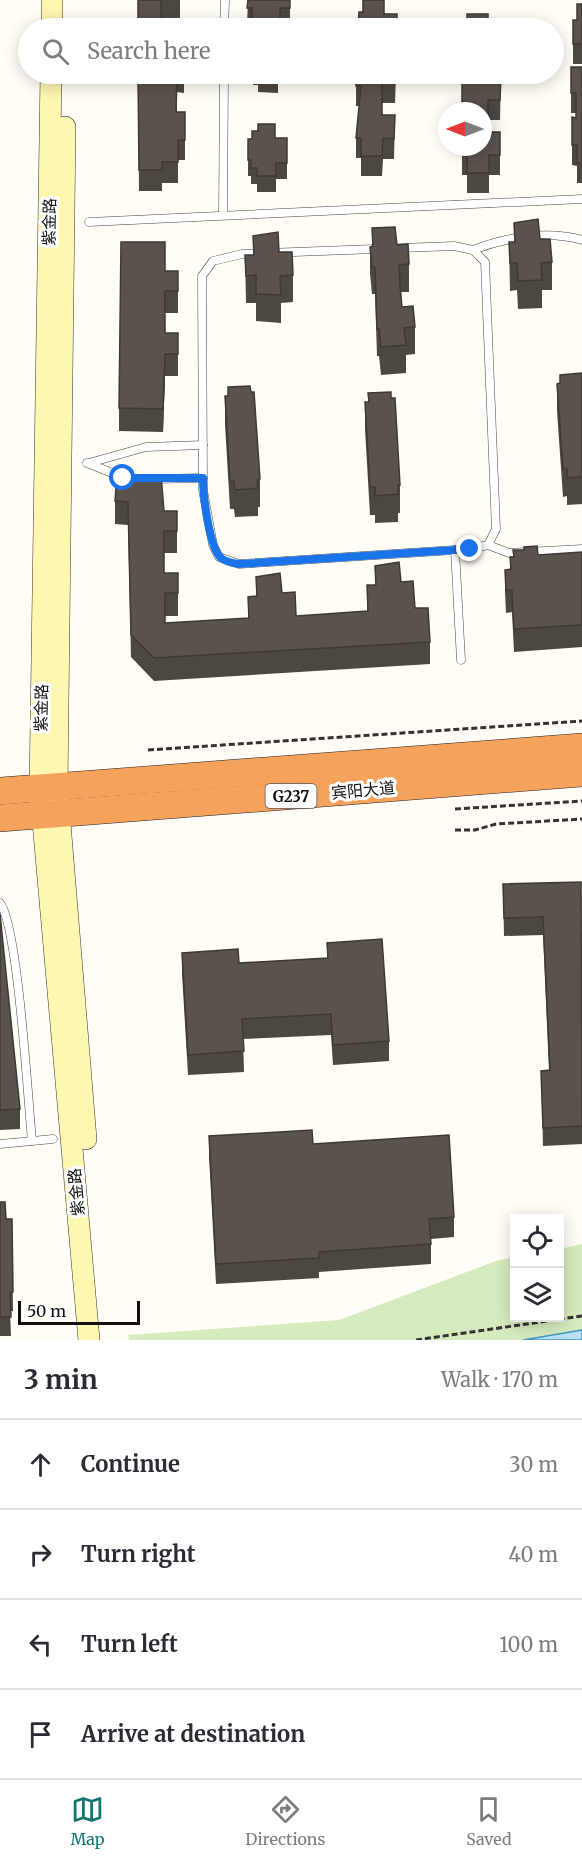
<!DOCTYPE html>
<meta charset="utf-8">
<style>
body{margin:0;font-family:Merriweather,"Noto Sans SC",serif;background:#f2f2f3;color:#2b2b33}
.controls{position:absolute;right:18px;bottom:18px;display:grid;overflow:hidden;border-radius:0px;box-shadow:0 3px 15px #0003}
.controls button{width:54px;height:54px;display:grid;place-items:center;padding:0;border:0;border-bottom:2px solid #e1e1e2;background:#fff;color:#2b2b33;font:30px sans-serif}
.compass{position:absolute;left:438px;top:102px;width:54px;height:54px;border-radius:50%;background:#fff;box-shadow:0 3px 15px #0003;rotate:270deg}
.scale{position:absolute;left:18px;bottom:15px;width:122px;box-sizing:border-box;padding-left:6px;border:3px solid #111;border-top:0;font-size:16px;line-height:21px;white-space:nowrap;color:#111;-webkit-text-stroke:4px #fff;paint-order:stroke}
.stop{position:absolute;width:18px;height:18px;margin:-14px;border:4px solid #1a73e8;border-radius:50%;background:#fff}
.stop.end{background:#1a73e8;border-color:#fff;box-shadow:0 2px 6px #0008}
.list{margin:0;padding:0;list-style:none}
h2{display:flex;justify-content:space-between;align-items:center;height:78px;margin:0;padding:0 24px;font-size:26px}
h2 small{font-size:20px;font-weight:400;color:#7c7c81}
.list li{display:grid;grid-template-columns:39px 1fr auto;gap:18px;align-items:center;box-sizing:border-box;height:90px;padding:0 24px;border-top:2px solid #e1e1e2}
.list b{display:block;font-size:22px;white-space:nowrap}
.list em{font-size:20px;font-style:normal;color:#7c7c81}
.icon{flex:none;width:33px;height:33px;fill:none;stroke:currentColor;stroke-width:2;stroke-linecap:round;stroke-linejoin:round}
.map{position:relative;flex:none;width:582px;height:1340px;overflow:hidden}
.search{position:absolute;background:#fff;box-shadow:0 3px 15px #0003;left:18px;right:18px;top:18px;height:66px;display:flex;align-items:center;gap:15px;box-sizing:border-box;padding:0 21px;border-radius:33px;color:#7c7c81;font-size:22px}
.sheet{height:438px;background:#fff}
nav{display:flex;justify-content:space-around;align-items:center;box-sizing:border-box;height:84px;border-top:2px solid #e1e1e2;background:#fff;font-size:16px;color:#7c7c81}
nav a{display:grid;justify-items:center;gap:3px}
nav .on{color:#0f766e}
.map>svg:first-child{display:block}
</style>
<div class="map">
<svg width="582" height="1340" viewBox="0 0 582 1340">
<rect width="100%" height="100%" fill="#fffdf5"/>
<!-- green -->
<path fill="#d5ebbd" d="M582 1244V1340H129L128 1335 339 1320 496 1261 514 1257V1318H560V1249Z"/>
<!-- water -->
<path fill="#b9e0f7" stroke="#3f96cf" stroke-width="1.5" d="M582 1330V1340H523Z"/>
<g fill="none" stroke-linecap="round" stroke-linejoin="round">
<defs>
<g id="lane">
<path d="M224 28 225 0"/>
<path d="M223 215 224 74"/>
<path d="M89 222 582 199"/>
<path d="M454 246 473 250 485 262 496 529 488 545 470 549 239 564 219 557 213 545 203 490 202 276 213 261 242 254Z"/>
<path d="M473 250C506 237 548 230 582 240"/>
<path d="M87 463 125 478"/>
<path d="M89 463 146 447 203 445"/>
<path d="M152 479 203 478"/>
<path d="M488 545 509 553 582 549"/>
<path d="M455 550 461 660"/>
<path d="M0 903C18 925 28 1101 32 1141"/>
<path d="M0 1144 53 1139"/>
</g>
<g id="secondary">
<path d="M52 28V0"/>
<path d="M51 74 40 788 89 1340"/>
<path d="M65 127 57 787 86 1139"/>
</g>
<g id="highway">
<path d="M0 791 582 747"/>
<path d="M0 818 582 773"/>
</g>
</defs>
<!-- lane casing -->
<use href="#lane" stroke="#444" stroke-width="9"/>
<!-- secondary casing -->
<use href="#secondary" stroke="#333" stroke-width="22"/>
<!-- highway casing -->
<use href="#highway" stroke="#222" stroke-width="28"/>
<!-- path -->
<g stroke="#333" stroke-width="3" stroke-dasharray="6 3" stroke-linecap="butt">
<path d="M148 750 582 721"/>
<path d="M455 809 582 801"/>
<path d="M455 830H475L496 824 582 819"/>
<path d="M416 1340 582 1316"/>
</g>
<!-- lane -->
<use href="#lane" stroke="#fff" stroke-width="8"/>
<!-- secondary -->
<use href="#secondary" stroke="#fff6b0" stroke-width="21"/>
<!-- highway -->
<use href="#highway" stroke="#f5a25d" stroke-width="27"/>
</g>
<!-- wall -->
<g fill="#4d4742">
<path d="M138 0H180V18H161V23L138 28Z"/>
<path d="M248 0H290V24H247Z"/>
<path d="M582 4V64H573V20H577Z"/>
<path d="M571 67H582V183H577V166L572 165V117L576 118V113H571Z"/>
<path d="M138 74H184V93L177 92V112H185V160H178V183H162V191H139Z"/>
<path d="M253 74H290V77H278V93L258 92V85H253Z"/>
<path d="M356 74H396L395 103H382V115H395L394 159H383L382 176H361V158H356V138L359 106H356Z"/>
<path d="M462 74H501L500 120H488V132H500V175H489V193H467V175H462V147L483 111H462Z"/>
<path d="M287 138V179H276V192H257V184H251V176H248V139Z"/>
<path d="M514 223 552 262V290H542V308L518 309 517 290 510 291 509 242H514Z"/>
<path d="M372 228 397 245 409 264V292H401L402 307 415 327V354L406 355V373L381 375 379 356H377L375 294H372L370 274V247L372 246Z"/>
<path d="M253 236 279 252 293 275V302L281 303V323L256 321V303H246L245 255H253Z"/>
<path d="M165 271H178V313H165V333H178V376H165L163 432 119 431V408Z"/>
<path d="M582 373V504L567 505V496L563 497 557 411V384L560 383V375Z"/>
<path d="M228 387 260 479V507H258V516L235 517 234 509H230L225 424V396H228Z"/>
<path d="M368 393 400 485V513H398V522L375 523V515H370L365 429V402H368Z"/>
<path d="M117 475 164 511H177V553H164V573H178V616H165V623L248 618V597L256 596V577L282 593 296 616 367 611V585H375V566L401 582 415 608 430 642V664L154 681 131 657 128 525 115 524V501Z"/>
<path d="M582 552V647L514 652 512 612 506 613 505 592V570L510 569V557Z"/>
<path d="M503 884 582 934V1144L543 1146 541 1071 549 1070 543 935 504 936Z"/>
<path d="M0 914 20 1109V1129L0 1130Z"/>
<path d="M327 943 389 1041V1061L333 1065 331 1035 243 1039 244 1072 188 1075 182 973V953L239 963 327 958Z"/>
<path d="M209 1136 313 1144 454 1217V1237L431 1239V1264L319 1272V1278L216 1284 209 1156Z"/>
<path d="M0 1202 6 1219H12L13 1311H10L11 1336H0Z"/>
</g>
<!-- shaded-wall -->
<path fill="#3f3936" d="M165 354V376L163 432V409Z"/>
<!-- building -->
<g fill="#5a524d" stroke="#3f3936" stroke-width="1.5">
<path d="M138 0H161V23L177 24V28H138Z"/>
<path d="M248 0H290V8H280V28H252V8H247Z"/>
<path d="M363 0H384V14H397V28H358L359 12H363Z"/>
<path d="M577 4H582V44H573V20H577Z"/>
<rect x="467" y="14" width="21" height="14"/>
<path d="M571 67H582V163H577V145H572V117L576 118V93H571Z"/>
<path d="M138 74H177L176 112H185V140H178V162H162V170H139Z"/>
<rect x="258" y="74" width="20" height="3"/>
<path d="M356 74H395V83H382V115H395L394 139 383 138 382 156H361V138H356L361 86H356Z"/>
<path d="M462 74H501L500 100H488V132H500V155H489V173H467V155H462V147H483V111H466V103H462Z"/>
<path d="M258 124H275V138H287V163H276V176H257V168H251V160H248V139H252V131H258Z"/>
<path d="M538 219 540 239H550L552 262 541 263 542 280 518 281 517 263H510L509 242H515L514 223Z"/>
<path d="M395 227 397 245 408 244 409 264 399 265 400 286 402 307 413 306 415 327 404 328 406 345 381 347 379 329H377L375 267H372L370 247 373 246 372 228Z"/>
<path d="M278 232 279 252H292L293 275 280 276 281 295 256 294V275L246 276 245 255H254L253 236Z"/>
<path d="M121 242H165V271H178V291H165V333H178V354H165L163 409 119 408Z"/>
<path d="M582 373V477L567 478V469H563L557 384 560 383V375Z"/>
<path d="M250 386 251 392H254L260 479 257 480 258 488 235 490 234 481 230 482 225 396H228V387Z"/>
<path d="M391 392V398H395L400 485H398V494L375 496V487H370L365 402H369L368 393Z"/>
<path d="M117 475H161L164 511H177V531H164V573H178V593H165V623L249 618 248 597 257 596 256 577 280 573 282 593 295 592 296 616 368 611 367 585H376L375 566 399 562 401 582 413 581 415 608H428L430 642 154 658 131 635 128 502 115 501Z"/>
<path d="M537 546 538 555 582 552V625L514 629 512 590H506L505 570 511 569 510 557H514L513 550H524V547Z"/>
<path d="M581 882 582 1126 543 1128 541 1071 550 1070 543 917 504 918 503 884Z"/>
<path d="M0 914 20 1109 0 1110Z"/>
<path d="M382 939 389 1041 333 1045 331 1014 242 1019 244 1051 188 1055 182 953 238 949 239 963 328 958 327 943Z"/>
<path d="M312 1130 313 1144 449 1135 454 1217 429 1219 431 1244 319 1252V1258L216 1264 209 1136Z"/>
<path d="M0 1202H5L6 1219H12L13 1292H10L11 1317H0Z"/>
</g>
<g fill="none" stroke-linecap="round" stroke-linejoin="round">
<!-- route -->
<path stroke="#1a73e8" stroke-width="8" d="M123 478H203C203 495 209 547 221 558 226 562 232 563 239 564L470 549"/>
</g>
<g text-anchor="middle" dominant-baseline="central" stroke-width="6" stroke-linejoin="round" paint-order="stroke">
<!-- shield labels -->
<rect fill="#fff" stroke="#585858" stroke-width="1.5" x="265.5" y="784" width="51" height="24" rx="4.5"/>
<g font-size="15" font-weight="bold" fill="#111">
<text x="291" y="796">G237</text>
</g>
<!-- street labels -->
<g font-size="16" fill="#111" stroke="#fff">
<text transform="translate(49 222) rotate(-89)">紫金路</text>
<text transform="translate(41 708) rotate(-89)">紫金路</text>
<text transform="translate(363 790) rotate(-5)">宾阳大道</text>
<text transform="translate(76 1192) rotate(-95)">紫金路</text>
</g>
</g>
</svg>
<div class="controls">
<button><svg class="icon" aria-label="locate" viewBox="0 0 24 24"><circle cx="12" cy="12" r="6"/><path d="M12 2v4M12 18v4M2 12h4M18 12h4"/></svg></button>
<button><svg class="icon" aria-label="layers" viewBox="0 0 24 24"><path d="M12 4l9 5-9 5-9-5zM3 14l9 5 9-5"/></svg></button>
</div>
<svg class="compass" viewBox="-18 -18 36 36"><path d="M0-13l5 13h-10z" fill="#e53935"/><path d="M0 13l5-13h-10z" fill="#7c7c81"/></svg>
<div class="scale">50 m</div>
<div class="stop" style="left:123px;top:478px"></div>
<div class="stop end" style="left:470px;top:549px"></div>
<div class="search"><svg class="icon" aria-label="search" viewBox="0 0 24 24"><circle cx="10" cy="10" r="6"/><path d="M15 15l6 6"/></svg>Search here</div>
</div>
<section class="sheet">
<h2>3 min<small>Walk · 170 m</small></h2>
<ul class="list">
<li><svg class="icon" aria-label="ahead" viewBox="0 0 24 24"><path d="M12 20V5M6 11l6-6 6 6"/></svg><div><b>Continue</b></div><em>30 m</em></li>
<li><svg class="icon" aria-label="right" viewBox="0 0 24 24"><path d="M7 20v-9h11M14 6l5 5-5 5"/></svg><div><b>Turn right</b></div><em>40 m</em></li>
<li><svg class="icon" aria-label="left" viewBox="0 0 24 24"><path d="M17 20v-9H6M10 6l-5 5 5 5"/></svg><div><b>Turn left</b></div><em>100 m</em></li>
<li><svg class="icon" aria-label="arrive" viewBox="0 0 24 24"><path d="M6 21V4h12l-3 4 3 4H6"/></svg><div><b>Arrive at destination</b></div></li>
</ul>
</section>
<nav>
<a class="on"><svg class="icon" aria-label="map" viewBox="0 0 24 24"><path d="M3 6l6-2 6 2 6-2v14l-6 2-6-2-6 2zM9 4v14M15 6v14"/></svg>Map</a>
<a><svg class="icon" aria-label="directions" viewBox="0 0 24 24"><path d="M12 3l9 9-9 9-9-9zM9 14v-3h6M13 9l2 2-2 2"/></svg>Directions</a>
<a><svg class="icon" aria-label="saved" viewBox="0 0 24 24"><path d="M7 4h10v16l-5-4-5 4z"/></svg>Saved</a>
</nav>
